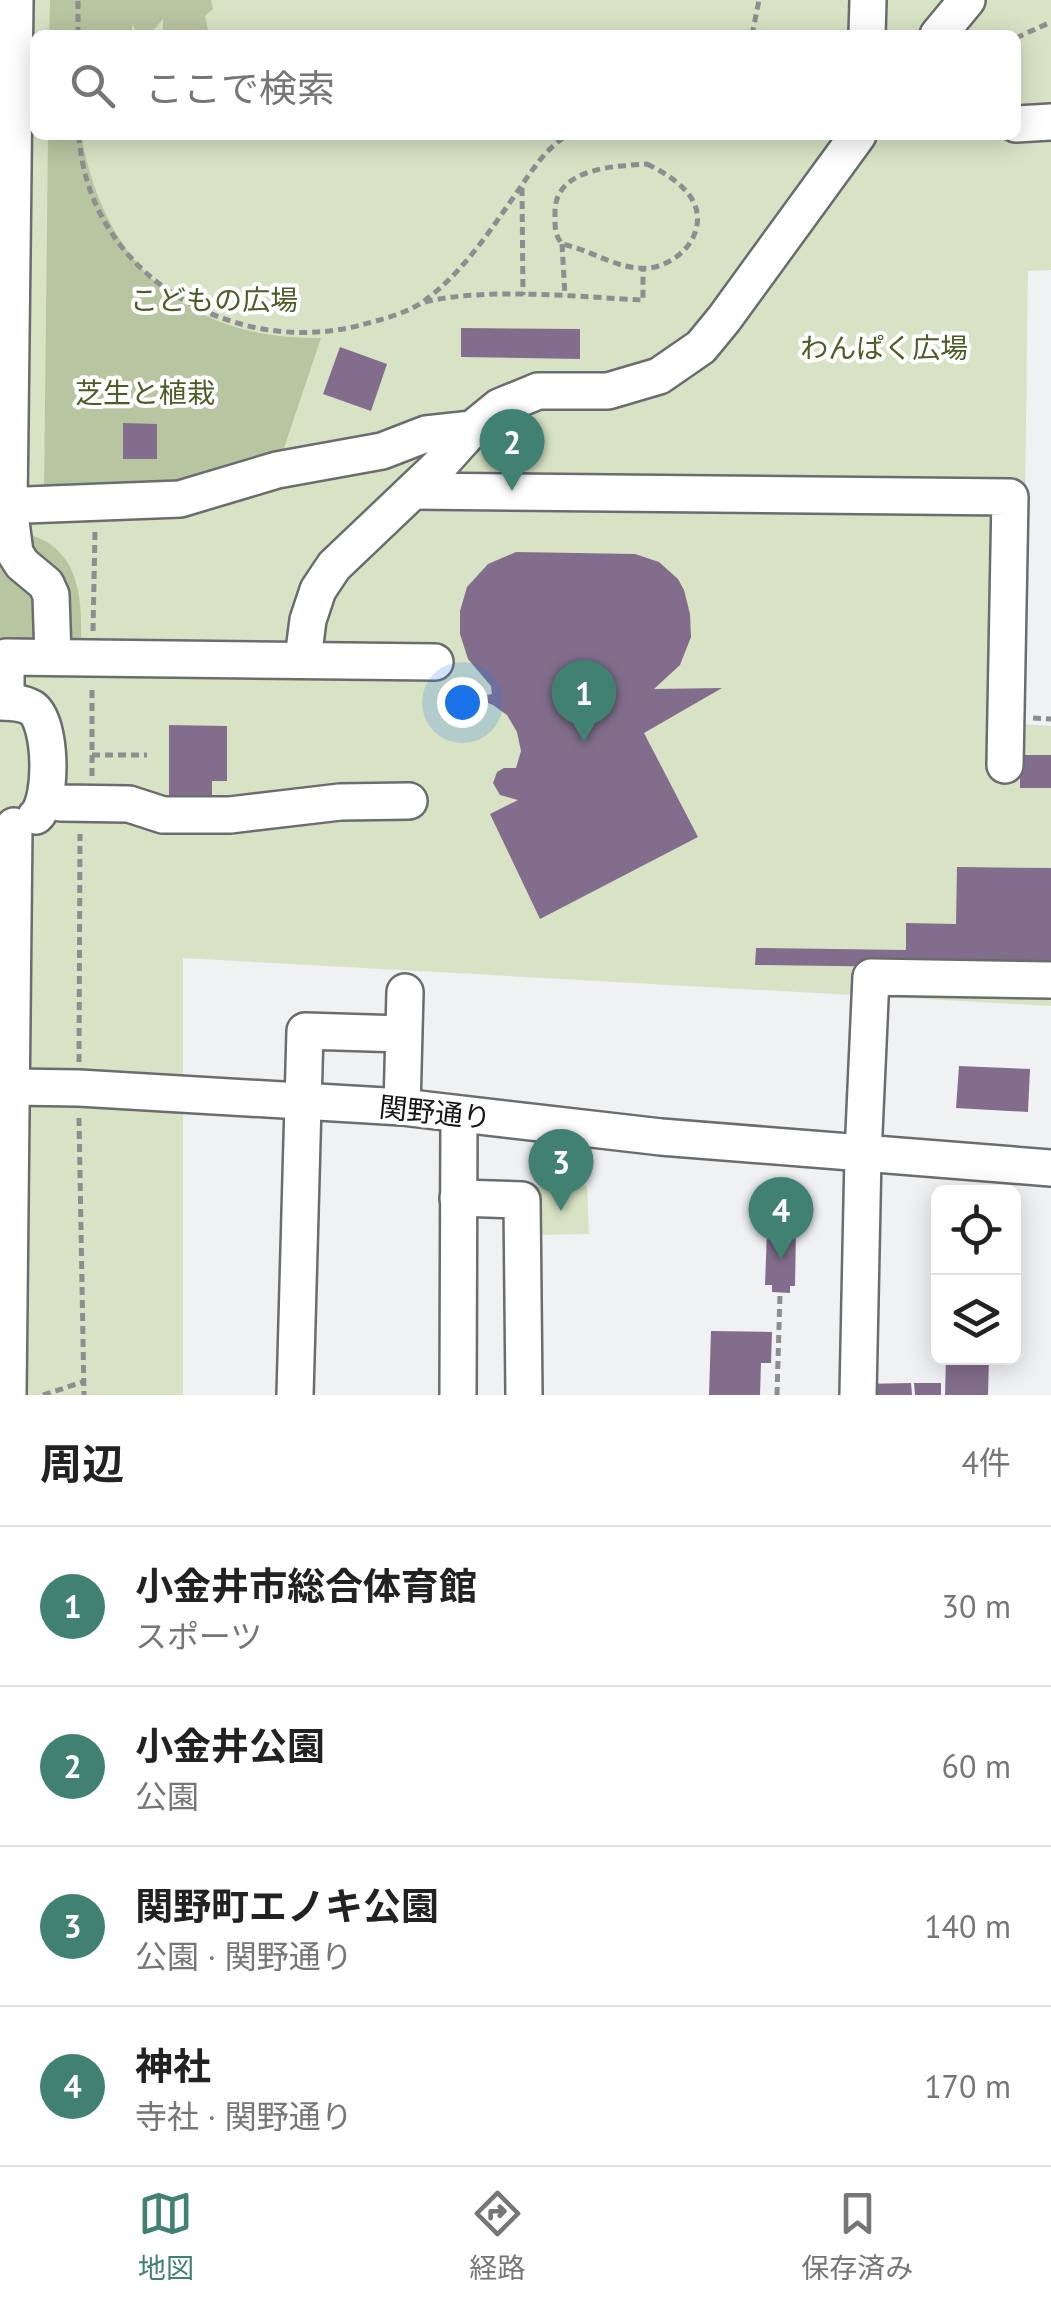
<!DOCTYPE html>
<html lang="ja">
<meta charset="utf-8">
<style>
body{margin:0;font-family:"PT Sans","Noto Sans JP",sans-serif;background:#f2f2f2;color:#222}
.controls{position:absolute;right:30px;bottom:30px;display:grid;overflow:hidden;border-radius:15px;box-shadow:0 5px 25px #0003}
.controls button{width:90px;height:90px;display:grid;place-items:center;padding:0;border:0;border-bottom:2px solid #e0e0e0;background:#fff;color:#222;font:50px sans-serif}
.you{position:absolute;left:462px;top:702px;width:35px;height:35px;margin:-25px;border:8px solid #fff;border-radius:50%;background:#1a73e8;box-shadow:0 0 0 15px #1a73e833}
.badge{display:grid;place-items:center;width:65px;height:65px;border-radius:50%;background:#408171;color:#fff;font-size:32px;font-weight:700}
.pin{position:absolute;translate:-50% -82px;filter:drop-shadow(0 2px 5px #0008)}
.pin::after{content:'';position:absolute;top:52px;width:35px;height:30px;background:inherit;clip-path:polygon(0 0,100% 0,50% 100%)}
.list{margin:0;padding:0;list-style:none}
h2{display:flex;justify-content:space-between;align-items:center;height:130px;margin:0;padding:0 40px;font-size:42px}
h2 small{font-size:32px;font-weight:400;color:#767676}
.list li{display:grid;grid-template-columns:65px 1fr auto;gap:30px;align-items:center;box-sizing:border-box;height:160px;padding:0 40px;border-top:2px solid #e0e0e0}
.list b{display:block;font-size:38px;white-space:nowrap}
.list p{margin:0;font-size:32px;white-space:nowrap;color:#767676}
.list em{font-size:32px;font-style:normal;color:#767676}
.icon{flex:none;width:55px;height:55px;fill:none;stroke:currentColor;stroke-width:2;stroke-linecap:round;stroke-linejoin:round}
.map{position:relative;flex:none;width:1051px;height:1395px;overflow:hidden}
.search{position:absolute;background:#fff;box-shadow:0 5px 25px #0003;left:30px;right:30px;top:30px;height:110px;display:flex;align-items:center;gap:25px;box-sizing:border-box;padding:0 35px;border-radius:15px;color:#767676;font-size:38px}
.sheet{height:770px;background:#fff}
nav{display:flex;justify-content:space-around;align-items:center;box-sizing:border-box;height:140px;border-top:2px solid #e0e0e0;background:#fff;font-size:28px;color:#767676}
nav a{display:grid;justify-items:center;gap:5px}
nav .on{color:#408171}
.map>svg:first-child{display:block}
</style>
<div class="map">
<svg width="1051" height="1395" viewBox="0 0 1051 1395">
<rect width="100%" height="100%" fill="#f0f1f3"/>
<!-- green -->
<g fill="#d8e3c5" fill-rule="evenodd">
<path d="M0 0H1051V270L1028 271 1022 724 1051 726V1006L183 958V1395H0ZM35 35H1016V135H35Z"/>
<path d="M587 1185 589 1234 534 1235 532 1187Z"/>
</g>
<!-- forest -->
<g fill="#b8c5a1">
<path d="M50 0H211L213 9 205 16 208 30 200 35H163V19L151 33 135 30 133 24 130 35H49Z"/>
<path d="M48 135H81C105 265 187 340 321 338L280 460 185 487 44 493Z"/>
<path d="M28 534C79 549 82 596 81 641L67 638 30 551Z"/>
<path d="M0 555C5 576 19 579 30 594 39 607 37 629 38 644L0 643Z"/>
</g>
<!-- building -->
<g fill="#826e8c">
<path d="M461 328 580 329V359L461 357Z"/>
<path d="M340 347 387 364 371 411 323 394Z"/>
<path d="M123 423 157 424V459H123Z"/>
<path d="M516 552 635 554 659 562 678 579 684 590 690 614 691 637 680 665 654 689 722 688 644 733 698 837 540 919 490 814 518 800 500 795 493 783 497 772 504 768H516L521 751 517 732 507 715 493 705 475 698 492 694 491 686 468 659 460 634V611L467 587 488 564Z"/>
<path d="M169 725 227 726V781H212V805L169 804Z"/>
<rect x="1020" y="755" width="31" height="33"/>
<path d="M957 867 1051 868V969L755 965 756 948 906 950V923L956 924Z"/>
<path d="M959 1066 1030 1069 1028 1112 956 1108Z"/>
<path d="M767 1230H796L795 1286H790V1293L772 1292V1285H765Z"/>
<path d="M711 1331 772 1332 771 1363H761L760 1395H709Z"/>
<path d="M946 1358H989L988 1395H945Z"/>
<path d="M911 1383 912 1395H860V1384Z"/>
<path d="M914 1383H941V1395H915Z"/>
</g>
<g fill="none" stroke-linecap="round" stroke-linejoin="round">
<defs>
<g id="minor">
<path d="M15 0 9 506 15 553 22 564 46 584 51 595 53 657"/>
<path d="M867 35 868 0"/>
<path d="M938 35 967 0"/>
<path d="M1016 124 1051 122"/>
<path d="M413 491 1010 497 1005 765"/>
<path d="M0 506 180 499 277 470 382 451 426 434 472 429 499 407 538 391H608L659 376 701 347 724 319 858 135"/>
<path d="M303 659 308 620 318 590 334 566 437 468 472 429"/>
<path d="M0 702C11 702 22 702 32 708 52 722 53 801 36 816"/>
<path d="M6 702V657L435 662"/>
<path d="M46 800 61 803 129 804 163 815H230L340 802 409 801"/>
<path d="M0 1097 12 1087 79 1088 402 1107 661 1137 1051 1168"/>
<path d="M402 1107 405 992"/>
<path d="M458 1198 522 1200 524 1395"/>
<path d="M8 1395 14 826"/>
<path d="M295 1395 305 1031 403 1034"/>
<path d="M458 1395 459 1115"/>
<path d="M858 1395 863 1155 871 977 1051 980"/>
</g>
</defs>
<!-- minor casing -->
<use href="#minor" stroke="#6a6c6d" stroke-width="40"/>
<!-- path -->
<g stroke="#8e8e90" stroke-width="5" stroke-dasharray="8 5" stroke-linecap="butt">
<path d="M78 35V0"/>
<path d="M752 35 759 0"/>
<path d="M1016 38 1051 22"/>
<path d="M79 135C87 274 233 359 361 325 380 320 408 313 424 301 461 274 488 234 513 198 530 174 542 152 567 135"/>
<path d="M647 164C663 172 679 181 690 196 712 228 682 264 649 268 619 271 592 250 562 244 554 234 555 225 555 213 554 168 614 166 647 164Z"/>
<path d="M522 188 523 295"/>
<path d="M562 244 565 296"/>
<path d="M425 302C485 287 580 297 643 300V270"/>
<path d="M93 631 95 532"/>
<path d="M1033 718 1051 719"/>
<path d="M92 755H147"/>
<path d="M92 776V687"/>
<path d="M79 1062 80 834"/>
<path d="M79 1118 84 1395"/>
<path d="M43 1395 83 1382"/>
<path d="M777 1395 780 1293"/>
</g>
<!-- minor -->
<use href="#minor" stroke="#fff" stroke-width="35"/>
</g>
<g text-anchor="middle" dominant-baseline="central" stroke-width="8" stroke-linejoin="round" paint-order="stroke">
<!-- park labels -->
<g font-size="28" fill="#4c5c25" stroke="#fff">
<text x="214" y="299">こどもの広場</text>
<text x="884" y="347">わんぱく広場</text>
<text x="145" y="392">芝生と植栽</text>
</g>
<!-- street labels -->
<g font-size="28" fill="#131314" stroke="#fff">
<text transform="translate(435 1112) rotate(6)">関野通り</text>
</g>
</g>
</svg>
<div class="controls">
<button><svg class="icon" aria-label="locate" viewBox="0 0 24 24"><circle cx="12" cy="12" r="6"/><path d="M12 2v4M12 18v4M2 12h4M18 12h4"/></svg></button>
<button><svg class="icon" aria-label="layers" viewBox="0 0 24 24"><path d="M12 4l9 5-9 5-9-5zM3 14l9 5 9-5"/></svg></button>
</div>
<div class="you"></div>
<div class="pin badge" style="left:584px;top:742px">1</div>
<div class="pin badge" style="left:512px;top:491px">2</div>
<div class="pin badge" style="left:561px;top:1211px">3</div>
<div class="pin badge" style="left:781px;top:1259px">4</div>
<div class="search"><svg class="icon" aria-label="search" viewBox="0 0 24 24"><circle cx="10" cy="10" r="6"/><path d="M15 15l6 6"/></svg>ここで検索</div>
</div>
<section class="sheet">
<h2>周辺<small>4件</small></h2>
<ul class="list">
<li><span class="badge">1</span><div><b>小金井市総合体育館</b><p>スポーツ</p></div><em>30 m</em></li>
<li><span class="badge">2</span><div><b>小金井公園</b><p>公園</p></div><em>60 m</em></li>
<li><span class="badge">3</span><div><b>関野町エノキ公園</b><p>公園 · 関野通り</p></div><em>140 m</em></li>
<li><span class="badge">4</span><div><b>神社</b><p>寺社 · 関野通り</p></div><em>170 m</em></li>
</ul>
</section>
<nav>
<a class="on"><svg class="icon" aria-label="map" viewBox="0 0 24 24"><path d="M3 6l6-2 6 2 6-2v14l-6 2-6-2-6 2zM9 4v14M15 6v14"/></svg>地図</a>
<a><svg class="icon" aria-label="directions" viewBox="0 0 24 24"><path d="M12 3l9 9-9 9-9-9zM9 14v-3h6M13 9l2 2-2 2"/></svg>経路</a>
<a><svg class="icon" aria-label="saved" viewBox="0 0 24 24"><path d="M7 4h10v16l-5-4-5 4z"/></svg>保存済み</a>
</nav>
